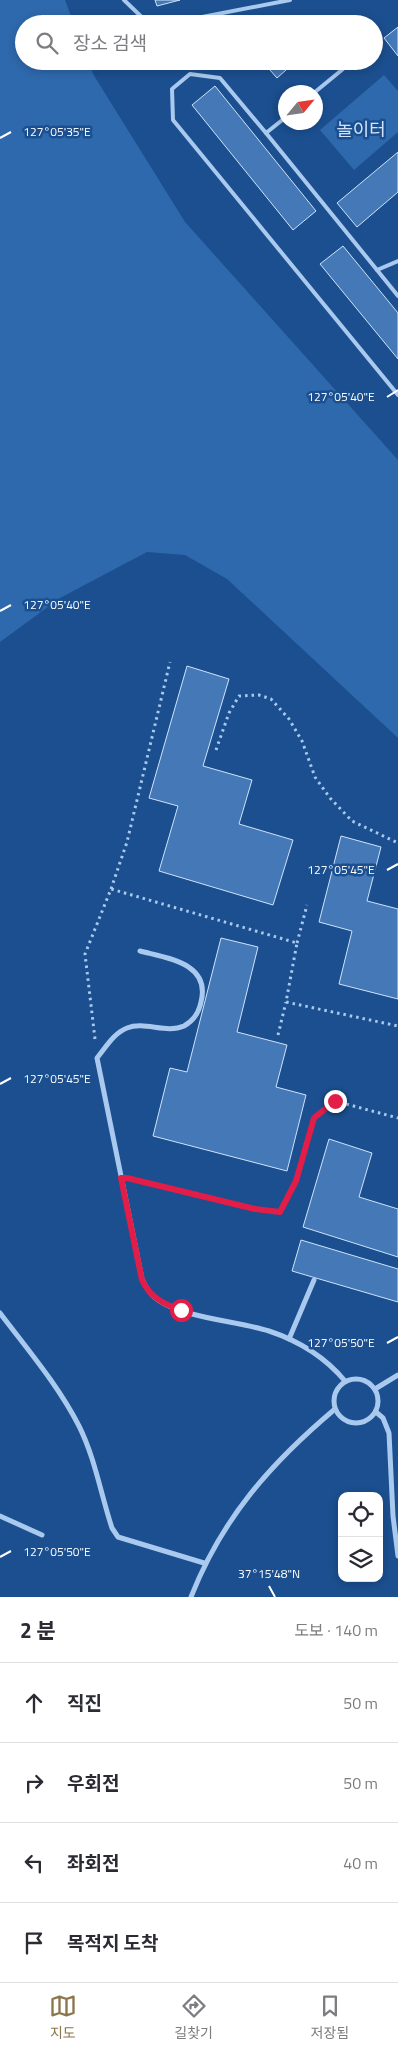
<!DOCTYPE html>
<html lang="ko">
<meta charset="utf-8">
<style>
body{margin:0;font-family:"Titillium Web","Noto Sans KR",sans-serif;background:#f2f2f3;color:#2b2b33}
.controls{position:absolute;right:15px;bottom:15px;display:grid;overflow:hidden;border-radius:10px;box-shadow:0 2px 8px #0003}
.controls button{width:45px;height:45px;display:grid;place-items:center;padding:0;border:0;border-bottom:1px solid #e1e1e2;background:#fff;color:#2b2b33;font:25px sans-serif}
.compass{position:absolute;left:278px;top:85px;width:45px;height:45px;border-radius:50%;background:#fff;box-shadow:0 2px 8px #0003;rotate:61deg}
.stop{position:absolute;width:15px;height:15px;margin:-11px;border:4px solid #e11d48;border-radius:50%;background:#fff}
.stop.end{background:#e11d48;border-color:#fff;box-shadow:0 1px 5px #0008}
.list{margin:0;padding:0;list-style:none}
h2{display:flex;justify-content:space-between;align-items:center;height:65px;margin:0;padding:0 20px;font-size:21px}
h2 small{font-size:16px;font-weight:400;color:#7c7c81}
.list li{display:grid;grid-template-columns:32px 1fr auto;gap:15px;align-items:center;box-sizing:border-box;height:80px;padding:0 20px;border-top:1px solid #e1e1e2}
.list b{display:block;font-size:19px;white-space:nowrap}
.list em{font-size:16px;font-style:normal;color:#7c7c81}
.icon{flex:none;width:28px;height:28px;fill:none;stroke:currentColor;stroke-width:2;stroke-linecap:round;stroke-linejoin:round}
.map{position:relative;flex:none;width:398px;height:1597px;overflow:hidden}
.search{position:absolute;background:#fff;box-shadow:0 2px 8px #0003;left:15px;right:15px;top:15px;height:55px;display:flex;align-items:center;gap:12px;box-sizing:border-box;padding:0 18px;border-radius:28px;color:#7c7c81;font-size:19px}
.sheet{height:385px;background:#fff}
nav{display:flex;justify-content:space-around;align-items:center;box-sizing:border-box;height:70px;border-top:1px solid #e1e1e2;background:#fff;font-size:14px;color:#7c7c81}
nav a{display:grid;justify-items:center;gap:2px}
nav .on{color:#8a764a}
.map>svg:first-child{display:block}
</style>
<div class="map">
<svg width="398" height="1597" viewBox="0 0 398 1597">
<rect width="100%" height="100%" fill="#1b4f8f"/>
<!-- green -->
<g fill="#2e69ad">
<path d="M0 0H65L74 24H24V61H89L93 74 185 222 398 460V738L227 579 185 555 147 552 60 598 0 642Z"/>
<path d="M384 75 398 91V132L354 170 320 130Z"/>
</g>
<!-- building -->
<g fill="#4478b7" stroke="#cfe3fa">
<path d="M155 0H180L157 6Z"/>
<path d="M398 27V56L384 38Z"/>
<path d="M262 61H296L277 78Z"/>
<path d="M215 86 316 211 293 230 192 105Z"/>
<path d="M398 152V192L357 227 337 203Z"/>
<path d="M343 246 398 313V359L320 264Z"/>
<path d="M187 666 229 679 203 766 252 780 239 824 293 840 273 905 159 871 178 806 149 798Z"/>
<path d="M341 836 381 847 367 901 398 909V999L339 984 352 931 319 922Z"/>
<path d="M221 938 258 947 237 1032 287 1045 276 1087 306 1095 287 1171 153 1136 170 1068 187 1072Z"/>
<path d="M329 1139 372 1153 359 1197 398 1209V1257L303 1227Z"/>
<path d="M301 1240 398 1269V1302L292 1271Z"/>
</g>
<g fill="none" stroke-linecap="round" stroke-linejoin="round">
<!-- path -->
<g stroke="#a9c9ee" stroke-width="3" stroke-dasharray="2.5 4" stroke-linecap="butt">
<path d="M216 750 229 713 239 696 259 695 271 699 289 719 302 741 315 777 330 798 352 821 398 843"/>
<path d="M111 889 127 842 170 662"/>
<path d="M297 943 307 905"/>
<path d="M278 1035 286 1002"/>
<path d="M95 1039 85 954 111 889 297 943 286 1002 398 1026"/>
<path d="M136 1180 255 1209 280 1211 296 1181 314 1118 335 1101 398 1118"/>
</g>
<!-- service -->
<g stroke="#a9c9ee" stroke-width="4">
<path d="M124 0 149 24"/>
<path d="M166 24 290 0"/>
<path d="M315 92 343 69"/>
<path d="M286 117 266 133 220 78 190 74 172 89 173 120 398 395"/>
<path d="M266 133 377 270 398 261"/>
<path d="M377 270 398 296"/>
</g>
<!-- minor -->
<g stroke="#a9c9ee" stroke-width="5">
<path d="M140 951C167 958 211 963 201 1002 199 1012 193 1021 184 1026 166 1034 145 1021 127 1028 114 1033 106 1047 97 1058L142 1279C146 1288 150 1295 158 1300 184 1318 237 1321 269 1331 299 1341 325 1357 345 1381"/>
<path d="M0 1313C28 1350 58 1385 79 1426 95 1458 101 1495 112 1528L118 1537 204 1563"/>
<path d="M289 1339 314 1280"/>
<circle cx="356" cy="1401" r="22"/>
<path d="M375 1389 398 1375"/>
<path d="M376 1412 383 1418 389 1433 393 1516 398 1556"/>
<path d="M0 1516 42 1535"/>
<path d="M191 1597C222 1518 271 1463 335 1409"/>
</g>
</g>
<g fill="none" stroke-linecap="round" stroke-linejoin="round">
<!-- route -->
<path stroke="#e11d48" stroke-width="6" d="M181 1310C163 1304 150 1297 142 1280L121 1178H127L255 1209 280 1212 296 1181 314 1118 335 1101"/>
</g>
<!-- ticks -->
<path fill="none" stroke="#fff" stroke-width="2" d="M0 138 11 132M387 397 398 390M0 611 11 605M387 870 398 864M0 1084 11 1078M387 1343 398 1337M0 1557 11 1551M269 1586 275 1597"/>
<g text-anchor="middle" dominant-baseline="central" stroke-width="5" stroke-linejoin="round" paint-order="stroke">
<!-- park labels -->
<g font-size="18" fill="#cfe3fa" stroke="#1b4f8f">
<text x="361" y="129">놀이터</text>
</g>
</g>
<g font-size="12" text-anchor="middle" fill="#fff" stroke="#1b4f8f" stroke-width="5" stroke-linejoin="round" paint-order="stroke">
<text x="57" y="136">127°05'35"E</text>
<text x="341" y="401">127°05'40"E</text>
<text x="57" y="609">127°05'40"E</text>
<text x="341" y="874">127°05'45"E</text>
<text x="57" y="1083">127°05'45"E</text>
<text x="341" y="1347">127°05'50"E</text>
<text x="57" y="1556">127°05'50"E</text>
<text x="269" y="1578">37°15'48"N</text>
</g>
</svg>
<div class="controls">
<button><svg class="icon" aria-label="locate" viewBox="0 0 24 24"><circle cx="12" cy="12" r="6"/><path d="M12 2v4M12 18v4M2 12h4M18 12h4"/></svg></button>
<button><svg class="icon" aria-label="layers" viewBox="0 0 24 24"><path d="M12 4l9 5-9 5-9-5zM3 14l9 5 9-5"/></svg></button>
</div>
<svg class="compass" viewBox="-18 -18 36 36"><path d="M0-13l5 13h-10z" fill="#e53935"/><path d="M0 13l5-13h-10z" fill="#7c7c81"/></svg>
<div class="stop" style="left:181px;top:1310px"></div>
<div class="stop end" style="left:335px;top:1101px"></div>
<div class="search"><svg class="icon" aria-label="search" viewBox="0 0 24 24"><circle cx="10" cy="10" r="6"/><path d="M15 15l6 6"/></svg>장소 검색</div>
</div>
<section class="sheet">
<h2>2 분<small>도보 · 140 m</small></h2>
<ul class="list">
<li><svg class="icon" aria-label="ahead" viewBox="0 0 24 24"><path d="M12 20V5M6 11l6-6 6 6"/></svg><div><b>직진</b></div><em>50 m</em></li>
<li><svg class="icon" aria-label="right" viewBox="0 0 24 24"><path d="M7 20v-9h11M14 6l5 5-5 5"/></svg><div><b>우회전</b></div><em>50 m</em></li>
<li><svg class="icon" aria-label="left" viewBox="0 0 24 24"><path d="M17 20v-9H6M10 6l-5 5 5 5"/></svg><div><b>좌회전</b></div><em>40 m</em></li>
<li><svg class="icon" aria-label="arrive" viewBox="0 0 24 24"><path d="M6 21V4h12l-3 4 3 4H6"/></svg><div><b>목적지 도착</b></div></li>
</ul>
</section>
<nav>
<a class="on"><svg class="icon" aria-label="map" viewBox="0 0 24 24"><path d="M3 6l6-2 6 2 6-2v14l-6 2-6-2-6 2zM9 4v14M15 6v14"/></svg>지도</a>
<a><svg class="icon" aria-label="directions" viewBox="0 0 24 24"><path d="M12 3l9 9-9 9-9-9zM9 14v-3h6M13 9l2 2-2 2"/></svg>길찾기</a>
<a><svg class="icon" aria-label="saved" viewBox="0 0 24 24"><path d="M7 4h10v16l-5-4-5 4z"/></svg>저장됨</a>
</nav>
